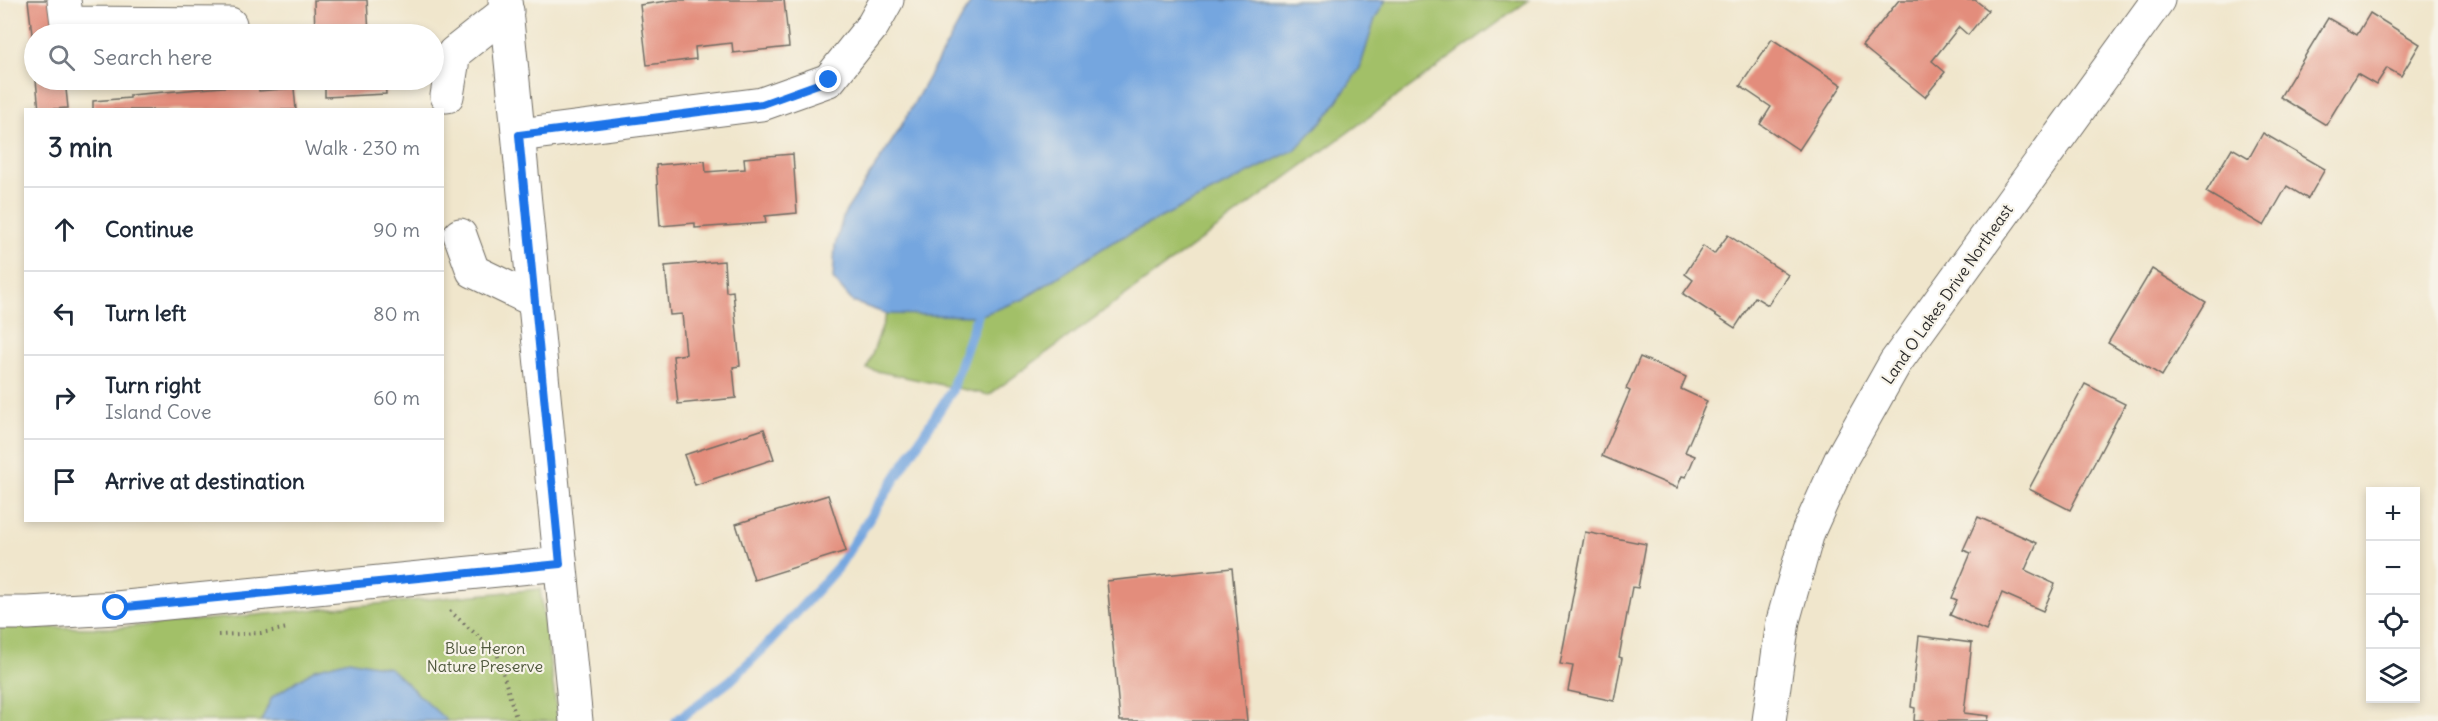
<!DOCTYPE html>
<meta charset="utf-8">
<style>
body{margin:0;font-family:Delius,sans-serif;background:#f6f6f7;color:#1f2937}
.controls{position:absolute;right:18px;bottom:18px;display:grid;overflow:hidden;border-radius:0px;box-shadow:0 3px 9px #0003}
.controls button{width:54px;height:54px;display:grid;place-items:center;padding:0;border:0;border-bottom:2px solid #e0e1e3;background:#fff;color:#1f2937;font:30px sans-serif}
.stop{position:absolute;width:18px;height:18px;margin:-14px;border:4px solid #1a73e8;border-radius:50%;background:#fff}
.stop.end{background:#1a73e8;border-color:#fff;box-shadow:0 2px 6px #0008}
.list{margin:0;padding:0;list-style:none}
h2{display:flex;justify-content:space-between;align-items:center;height:78px;margin:0;padding:0 24px;font-size:26px}
h2 small{font-size:20px;font-weight:400;color:#747a83}
.list li{display:grid;grid-template-columns:39px 1fr auto;gap:18px;align-items:center;box-sizing:border-box;height:84px;padding:0 24px;border-top:2px solid #e0e1e3}
.list b{display:block;font-size:22px;white-space:nowrap}
.list p{margin:0;font-size:20px;white-space:nowrap;color:#747a83}
.list em{font-size:20px;font-style:normal;color:#747a83}
.icon{flex:none;width:33px;height:33px;fill:none;stroke:currentColor;stroke-width:2;stroke-linecap:round;stroke-linejoin:round}
.map{position:relative;flex:none;width:2438px;height:721px;overflow:hidden}
.search{position:absolute;background:#fff;box-shadow:0 3px 9px #0003;left:24px;top:24px;width:420px;height:66px;display:flex;align-items:center;gap:15px;box-sizing:border-box;padding:0 21px;border-radius:33px;color:#747a83;font-size:22px}
.panel{position:absolute;background:#fff;box-shadow:0 3px 9px #0003;left:24px;top:108px;width:420px;height:414px;border-radius:0px}
.map>svg:first-child{display:block}
</style>
<div class="map">
<svg width="2438" height="721" viewBox="0 0 2438 721">
<rect width="100%" height="100%" fill="#f7f3e8"/>
<filter id="ink" filterUnits="userSpaceOnUse"><feTurbulence type="fractalNoise" baseFrequency=".0167" numOctaves="2"/><feDisplacementMap in="SourceGraphic" scale="12" xChannelSelector="R" yChannelSelector="G"/><feConvolveMatrix kernelMatrix="1 2 1 2 8 2 1 2 1" color-interpolation-filters="sRGB"/></filter>
<filter id="wash" filterUnits="userSpaceOnUse"><feTurbulence type="fractalNoise" baseFrequency=".008" numOctaves="4" result="noise"/><feDisplacementMap in="SourceGraphic" scale="24" xChannelSelector="R" yChannelSelector="G"/><feGaussianBlur stdDeviation="1.35" result="paint"/><feColorMatrix in="noise" values="0 0 0 0 0 0 0 0 0 0 0 0 0 0 0 0 0 1.4 0 .05"/><feComposite in="paint" operator="in"/></filter>
<g filter="url(#wash)">
<rect width="100%" height="100%" fill="#f0e6cc"/>
<!-- green -->
<g fill="#a2c067" stroke="#667649" stroke-width="1.5">
<path d="M997 0H1529L989 395 867 369Z"/>
<path d="M540 589 558 721H0V627L116 628Z"/>
</g>
<!-- water -->
<g fill="#74a6df" stroke="#506885" stroke-width="1.5">
<path d="M972 0H1386L1375 19 1360 68 1331 111 1296 149 1111 243 1024 299 979 316 887 314 853 302 833 279 835 246 844 214 896 135Z"/>
<path d="M349 660 390 668 447 721H261L272 697 315 669Z"/>
</g>
<g fill="none" stroke-linecap="round" stroke-linejoin="round">
<!-- stream -->
<path stroke="#74a6df" stroke-width="10" d="M676 721 731 680 768 644 838 567 951 392 982 302"/>
</g>
<g id="blocks">
<!-- building -->
<g fill="#e38d7c">
<path d="M28 0H57L61 34H34V51Z"/>
<path d="M314 0H367L369 34H315Z"/>
<path d="M674 0H784L789 47 733 53 732 43 695 47 696 59 647 65 640 5Z"/>
<path d="M1899 0H1975L1988 10 1968 35 1959 27 1932 61 1945 72 1925 97 1862 46Z"/>
<path d="M2370 13 2420 44 2401 76 2387 68 2376 85 2357 74 2326 125 2280 97 2328 18 2357 35Z"/>
<path d="M1772 39 1842 85 1799 150 1760 124 1771 107 1740 86Z"/>
<path d="M36 80H65L68 108 39 110Z"/>
<path d="M325 80H385L386 94 325 97Z"/>
<path d="M258 84 259 91 294 88 296 110H93V101L130 98V95Z"/>
<path d="M2263 133 2325 169 2308 199 2287 186 2264 226 2206 192 2232 148 2249 158Z"/>
<path d="M793 154 797 213 765 216 766 223 695 228V223L660 226 656 165 705 161 706 172 745 169 744 158Z"/>
<path d="M1728 235 1788 275 1768 305 1755 297 1735 328 1683 294 1693 280 1685 274 1703 246 1714 254Z"/>
<path d="M724 261 726 292 733 291 740 366 733 367 736 398 678 404 673 356 686 354 682 314 670 315 665 266Z"/>
<path d="M2152 269 2206 302 2162 376 2108 343Z"/>
<path d="M1640 357 1686 377 1681 389 1707 401 1685 452 1695 456 1686 477 1682 476 1677 488 1602 456 1630 391 1626 389Z"/>
<path d="M2085 384 2125 404 2070 510 2029 489Z"/>
<path d="M764 429 774 459 695 485 684 455Z"/>
<path d="M828 495 846 551 754 580 736 524Z"/>
<path d="M1978 517 2037 543 2025 570 2055 584 2043 611 2002 593 1986 631 1950 615 1957 600 1952 598 1971 553 1963 550Z"/>
<path d="M1585 532 1646 544 1638 588 1632 587 1619 657 1622 658 1614 701 1568 691 1573 666 1560 664Z"/>
<path d="M1232 568 1247 721H1120L1107 581Z"/>
<path d="M1919 636 1972 643 1964 713 1989 716 1988 721H1914L1915 708 1911 707Z"/>
</g>
</g>
</g>
<g filter="url(#ink)">
<use href="#blocks" fill-opacity="0" stroke="#706c63" stroke-width="1.5"/>
<g fill="none" stroke-linecap="round" stroke-linejoin="round">
<defs>
<g id="minor">
<path d="M64 0 67 23 230 24"/>
<path d="M505 0 576 721"/>
<path d="M447 96 454 53 507 11"/>
<path d="M519 135 762 104 829 80 873 25 887 0"/>
<path d="M460 235 473 271 535 301"/>
<path d="M0 613H28L116 608 560 564"/>
<path d="M1769 721 1783 621 1808 532 1841 459 1895 363 2158 0"/>
</g>
</defs>
<!-- minor casing -->
<use href="#minor" stroke="#706c63" stroke-width="35"/>
<!-- path -->
<g stroke="#706c63" stroke-width="4" stroke-dasharray="1.5 4.5" stroke-linecap="butt">
<path d="M450 611 497 653 517 721"/>
<path d="M218 635 261 633 288 628"/>
</g>
<!-- minor -->
<use href="#minor" stroke="#fff" stroke-width="33"/>
</g>
</g>
<g fill="none" stroke-linecap="round" stroke-linejoin="round" filter="url(#ink)">
<!-- route -->
<path stroke="#1a73e8" stroke-width="8" d="M116 608 560 564 519 135 762 104 829 80"/>
</g>
<g text-anchor="middle" dominant-baseline="central" stroke-width="4.5" stroke-linejoin="round" paint-order="stroke">
<!-- street labels -->
<g font-size="16" fill="#2b2b2b" stroke="#f7f3e8">
<text transform="translate(1947 294) rotate(-55)">Land O Lakes Drive Northeast</text>
</g>
<!-- park labels -->
<g font-size="16" fill="#4f583d" stroke="#f7f3e8">
<text x="485" y="648">Blue Heron<tspan x="485" dy="18">Nature Preserve</tspan></text>
</g>
</g>
</svg>
<div class="controls">
<button>+</button>
<button>−</button>
<button><svg class="icon" aria-label="locate" viewBox="0 0 24 24"><circle cx="12" cy="12" r="6"/><path d="M12 2v4M12 18v4M2 12h4M18 12h4"/></svg></button>
<button><svg class="icon" aria-label="layers" viewBox="0 0 24 24"><path d="M12 4l9 5-9 5-9-5zM3 14l9 5 9-5"/></svg></button>
</div>
<div class="stop" style="left:116px;top:608px"></div>
<div class="stop end" style="left:829px;top:80px"></div>
<div class="search"><svg class="icon" aria-label="search" viewBox="0 0 24 24"><circle cx="10" cy="10" r="6"/><path d="M15 15l6 6"/></svg>Search here</div>
<section class="panel">
<h2>3 min<small>Walk · 230 m</small></h2>
<ul class="list">
<li><svg class="icon" aria-label="ahead" viewBox="0 0 24 24"><path d="M12 20V5M6 11l6-6 6 6"/></svg><div><b>Continue</b></div><em>90 m</em></li>
<li><svg class="icon" aria-label="left" viewBox="0 0 24 24"><path d="M17 20v-9H6M10 6l-5 5 5 5"/></svg><div><b>Turn left</b></div><em>80 m</em></li>
<li><svg class="icon" aria-label="right" viewBox="0 0 24 24"><path d="M7 20v-9h11M14 6l5 5-5 5"/></svg><div><b>Turn right</b><p>Island Cove</p></div><em>60 m</em></li>
<li><svg class="icon" aria-label="arrive" viewBox="0 0 24 24"><path d="M6 21V4h12l-3 4 3 4H6"/></svg><div><b>Arrive at destination</b></div></li>
</ul>
</section>
</div>
